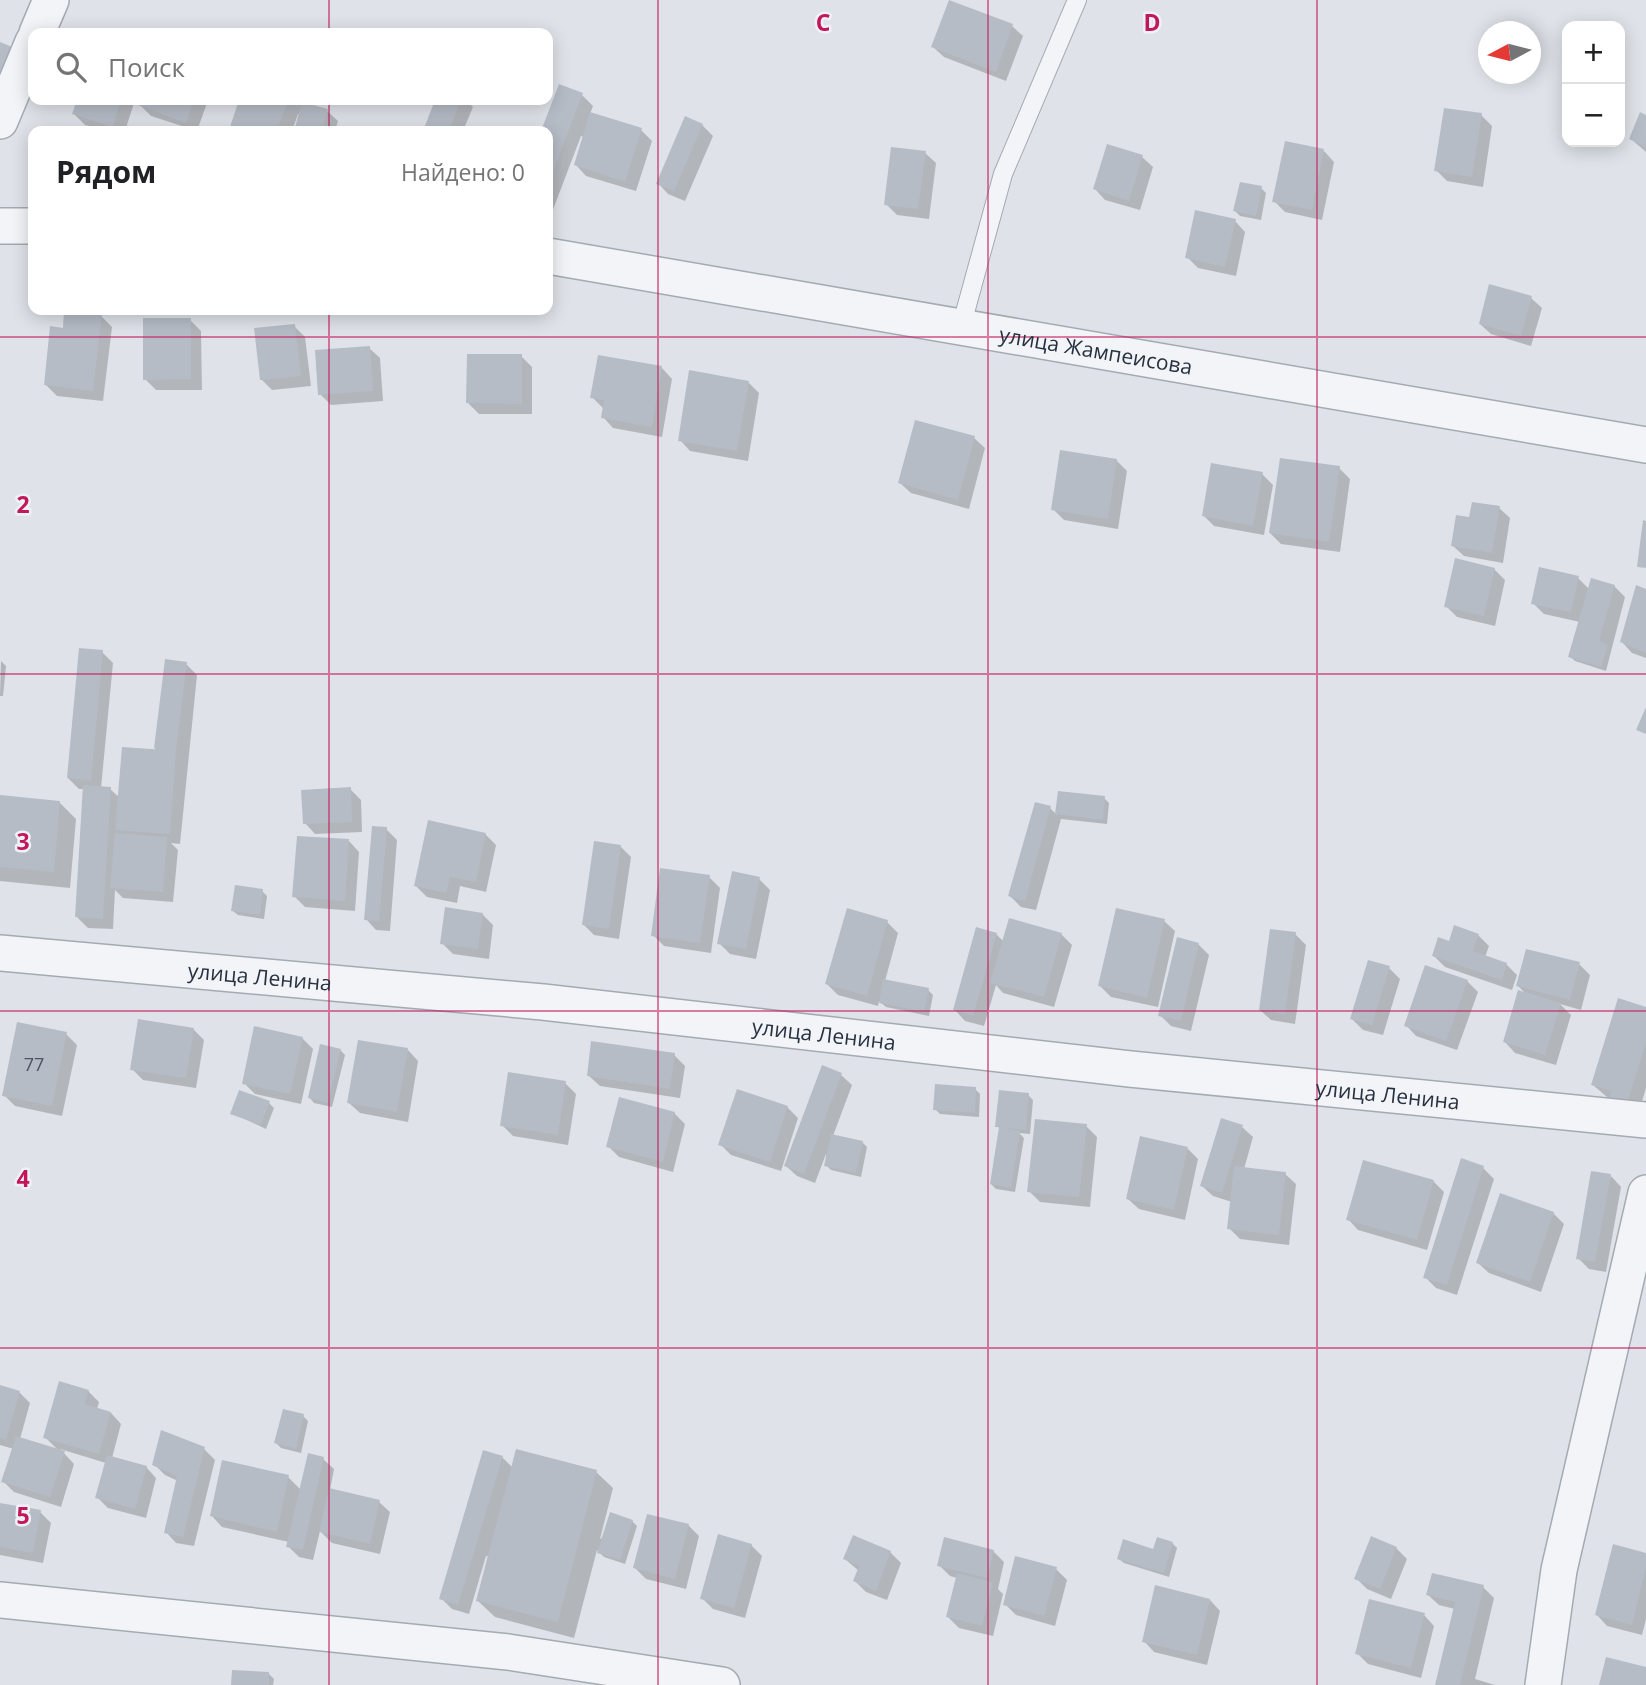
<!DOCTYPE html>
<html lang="ru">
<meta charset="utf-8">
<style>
body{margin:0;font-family:"Open Sans",sans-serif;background:#f6f6f6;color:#202124}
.controls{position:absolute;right:21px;top:21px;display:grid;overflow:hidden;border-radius:14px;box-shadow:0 4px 18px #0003}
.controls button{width:63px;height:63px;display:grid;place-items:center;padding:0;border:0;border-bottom:2px solid #e0e0e0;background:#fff;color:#202124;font:35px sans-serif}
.compass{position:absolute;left:1478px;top:21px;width:63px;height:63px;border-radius:50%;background:#fff;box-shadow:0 4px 18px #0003;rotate:263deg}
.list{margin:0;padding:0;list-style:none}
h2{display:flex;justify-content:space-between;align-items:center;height:91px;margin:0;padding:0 28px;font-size:30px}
h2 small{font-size:23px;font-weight:400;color:#757577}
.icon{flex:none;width:38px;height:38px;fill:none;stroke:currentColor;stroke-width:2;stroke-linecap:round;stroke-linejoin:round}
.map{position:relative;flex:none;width:1646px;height:1685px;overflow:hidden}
.search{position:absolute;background:#fff;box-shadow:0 4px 18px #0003;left:28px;top:28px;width:525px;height:77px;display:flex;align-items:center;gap:18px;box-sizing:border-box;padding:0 24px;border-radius:14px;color:#757577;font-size:26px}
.panel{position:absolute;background:#fff;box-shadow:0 4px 18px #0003;left:28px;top:126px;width:525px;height:189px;border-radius:14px}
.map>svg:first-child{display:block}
</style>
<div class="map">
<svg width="1646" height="1685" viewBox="0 0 1646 1685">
<rect width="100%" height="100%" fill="#dfe3e9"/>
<!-- shadow -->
<g fill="#0003">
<path d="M1012 26 1023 36 1006 81 944 57 933 47Z"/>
<path d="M560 87 582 95 593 106 590 114 641 130 652 141 636 191 586 176 576 165 584 137 581 136 549 220 548 131H543Z"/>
<path d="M78 100H135L125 131H106L85 125 74 114Z"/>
<path d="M142 100H208L197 131 151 116 140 105Z"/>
<path d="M241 100H300L301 104 327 111 338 121 335 131H296L300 114H298L292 131H233L231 129Z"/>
<path d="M437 100H465L473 107 463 131H425Z"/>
<path d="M1481 115 1492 126 1483 187 1447 181 1436 170Z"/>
<path d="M1646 117V152L1631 139Z"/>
<path d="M686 118 702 125 713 136 685 201 668 194 658 183Z"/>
<path d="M1324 151 1334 162 1322 220 1285 212 1274 201Z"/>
<path d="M925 153 936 163 929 219 897 215 886 204Z"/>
<path d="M1142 157 1153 167 1140 210 1105 200 1095 189Z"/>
<path d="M1261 188 1266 193 1261 220 1240 216 1235 211Z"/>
<path d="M1235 221 1245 232 1236 276 1198 268 1187 257Z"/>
<path d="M1531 298 1542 308 1531 346 1491 334 1480 324Z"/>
<path d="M101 316 112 327 103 401 57 396 46 385 64 330Z"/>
<path d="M190 320 201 331 202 390H156L145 379Z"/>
<path d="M294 326 305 337 311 386 272 390 261 379Z"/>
<path d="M369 348 380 358 383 401 331 405 320 394Z"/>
<path d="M521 356 532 367V414H479L468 403Z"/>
<path d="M662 368 672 379 662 437 613 428 603 417 604 409 592 397Z"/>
<path d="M748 382 759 393 748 461 690 451 680 440Z"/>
<path d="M974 438 985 448 969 509 911 493 900 483Z"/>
<path d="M1116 460 1127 471 1118 529 1064 520 1053 509Z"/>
<path d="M1339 468 1350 479 1340 552 1281 544 1270 533Z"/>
<path d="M1262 474 1273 485 1264 535 1214 526 1204 516Z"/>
<path d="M1499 508 1510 518 1503 563 1464 556 1453 546Z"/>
<path d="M1494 569 1505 580 1495 626 1457 617 1446 606Z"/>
<path d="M1578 578 1589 589 1614 586 1625 597 1606 671 1575 661 1570 656 1580 622 1544 614 1533 603Z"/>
<path d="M1646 591V658L1632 653 1622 642Z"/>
<path d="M102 652 113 663 101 788 110 789 120 798 155 751 167 661 186 664 197 675 180 844 171 843 178 850 173 902 123 898 115 890 113 929 88 928 77 917 85 789H79L68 778Z"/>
<path d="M1 661 6 666 3 696H0Z"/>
<path d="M350 789 361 800 362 832 315 834 305 823Z"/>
<path d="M1059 793 1104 798 1109 803 1107 824 1061 819 1036 910 1021 907 1010 896 1050 808 1057 815Z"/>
<path d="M0 797 60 803 76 819 70 888 0 881Z"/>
<path d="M386 829 397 840 390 931 376 930 366 919Z"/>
<path d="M485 834 496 845 486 892 460 886 457 903 427 897 416 886Z"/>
<path d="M349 841 359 852 355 911 305 907 294 896Z"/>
<path d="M620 846 631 857 619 939 594 935 583 924Z"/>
<path d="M709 877 720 888 711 953 664 946 653 935Z"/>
<path d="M759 879 770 890 756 959 730 954 719 943Z"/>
<path d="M262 891 267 896 264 919 238 915 233 911Z"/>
<path d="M482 914 493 925 489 959 453 954 442 943Z"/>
<path d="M1164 921 1175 931 1158 1007 1111 997 1100 986Z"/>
<path d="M887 922 898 933 885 981 928 990 933 995 929 1016 886 1007 879 1001 878 1006 838 995 827 984Z"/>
<path d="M996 934 1004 942 1061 934 1072 945 1054 1007 1003 993 996 985 984 1026 965 1021 955 1010Z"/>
<path d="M1295 934 1306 945 1295 1024 1271 1020 1260 1010Z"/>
<path d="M1478 935 1489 946 1485 957 1506 964 1517 975 1512 990 1445 967 1434 956 1450 943Z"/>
<path d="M1198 944 1209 955 1191 1031 1171 1026 1160 1015Z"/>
<path d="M1579 964 1590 975 1581 1010 1560 1004 1571 1015 1556 1065 1515 1053 1505 1042 1527 995 1518 986Z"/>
<path d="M1389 968 1400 979 1383 1035 1363 1030 1352 1019Z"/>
<path d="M1467 981 1478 992 1457 1050 1416 1036 1406 1025Z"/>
<path d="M1646 1009V1088L1638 1114 1621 1109 1593 1085Z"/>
<path d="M193 1029 204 1040 196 1088 143 1080 132 1069Z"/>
<path d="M66 1034 77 1045 62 1116 15 1106 4 1095Z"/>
<path d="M302 1038 313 1049 301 1104 255 1094 244 1083Z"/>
<path d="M340 1050 345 1055 332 1107 314 1103 310 1098Z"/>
<path d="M408 1050 418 1061 408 1122 360 1113 349 1103Z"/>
<path d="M674 1055 685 1066 680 1098 600 1086 589 1076Z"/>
<path d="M841 1075 852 1085 833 1136 862 1142 867 1147 861 1177 831 1170 826 1165V1154L815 1183 797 1176 786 1166Z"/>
<path d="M565 1083 576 1094 568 1145 513 1136 502 1125Z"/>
<path d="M975 1089 980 1094 979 1117 940 1114 935 1109Z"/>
<path d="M1028 1095 1033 1100 1030 1134 1019 1133 1024 1138 1015 1192 996 1189 991 1184 1000 1129 997 1126Z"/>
<path d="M269 1103 274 1108 266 1129 232 1113Z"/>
<path d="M787 1107 798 1118 781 1171 731 1155 720 1144Z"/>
<path d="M674 1113 685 1124 673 1172 619 1157 608 1146Z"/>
<path d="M1086 1126 1097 1137 1090 1207 1040 1202 1029 1191Z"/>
<path d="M1242 1127 1253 1137 1244 1169 1285 1174 1296 1184 1289 1245 1240 1239 1229 1228 1232 1202 1213 1196 1202 1186Z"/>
<path d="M1188 1149 1198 1159 1185 1220 1139 1209 1128 1199Z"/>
<path d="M1483 1168 1494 1179 1457 1295 1436 1288 1425 1277Z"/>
<path d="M1611 1176 1621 1187 1606 1272 1589 1269 1578 1258Z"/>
<path d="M1433 1181 1444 1192 1427 1250 1358 1230 1348 1219Z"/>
<path d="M1553 1213 1564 1224 1541 1292 1489 1273 1478 1263Z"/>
<path d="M0 1387 19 1392 30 1403 20 1439 59 1451 45 1437 88 1391 99 1402 97 1409 111 1413 121 1424 112 1458 146 1467 156 1478 146 1518 108 1508 97 1497 106 1463 60 1449 74 1464 61 1507 14 1492 3 1481 14 1449 0 1445Z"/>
<path d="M303 1416 308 1421 301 1453 281 1448 276 1443Z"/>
<path d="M204 1449 215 1460 194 1546 176 1543 166 1532 178 1481 165 1475 154 1464Z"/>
<path d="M502 1457 513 1468 596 1472 613 1488 600 1539 632 1521 637 1526 625 1564 604 1557 597 1550 574 1638 495 1617 478 1601 490 1557 486 1556 469 1614 452 1609 441 1598Z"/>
<path d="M323 1459 334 1469 330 1490 379 1502 390 1512 380 1554 332 1543 320 1531 313 1560 299 1557 288 1546 289 1542 222 1527 212 1516 288 1477 301 1490Z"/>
<path d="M0 1505 40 1512 51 1523 43 1563 0 1555Z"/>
<path d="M688 1525 699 1536 686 1589 646 1579 635 1568Z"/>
<path d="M1172 1543 1177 1548 1169 1577 1124 1563 1119 1559Z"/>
<path d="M751 1545 762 1556 745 1618 713 1609 702 1598Z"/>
<path d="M1396 1548 1407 1559 1391 1599 1367 1589 1356 1578Z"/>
<path d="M993 1551 1004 1562 998 1589 1003 1594 993 1636 959 1628 948 1617 957 1578 950 1576 939 1565Z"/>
<path d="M890 1552 901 1563 887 1600 866 1592 855 1581 859 1571 845 1559Z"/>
<path d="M1646 1554V1619L1642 1635 1607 1626 1597 1615Z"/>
<path d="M1056 1569 1067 1580 1055 1626 1016 1615 1005 1604Z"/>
<path d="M1483 1587 1494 1598 1475 1679 1495 1685H1437L1455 1609 1439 1605 1428 1595Z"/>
<path d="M1210 1600 1220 1611 1207 1665 1154 1652 1144 1641Z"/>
<path d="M1424 1615 1434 1626 1421 1678 1368 1664 1357 1653Z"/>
<path d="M269 1674 274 1679 273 1685H233Z"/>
</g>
<!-- building -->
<g fill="#b6bcc6">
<path d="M949 0 1013 24 996 72 931 47Z"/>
<path d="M0 42 12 47 0 76Z"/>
<path d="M559 84 583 93 548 185V131H541Z"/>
<path d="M77 100H121L113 127 72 114Z"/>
<path d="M140 100H194L186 123 138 105Z"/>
<path d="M239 100H288L277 131 229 130Z"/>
<path d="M435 100H461L449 131H423Z"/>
<path d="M302 102 328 109 322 131H294Z"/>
<path d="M1444 108 1482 113 1472 177 1434 171Z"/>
<path d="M590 112 642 128 625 182 574 165Z"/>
<path d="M1640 112 1646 115V147L1629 139Z"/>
<path d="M685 116 703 124 674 191 656 184Z"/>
<path d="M1285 141 1324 149 1312 210 1272 202Z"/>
<path d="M1107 144 1143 155 1129 201 1093 189Z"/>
<path d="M891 147 926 151 918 209 884 205Z"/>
<path d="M1240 182 1262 186 1256 216 1233 211Z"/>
<path d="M1195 210 1236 219 1225 267 1185 258Z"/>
<path d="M1489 284 1532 296 1521 336 1479 324Z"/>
<path d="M64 310 102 314 93 391 44 385 50 326 63 328Z"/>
<path d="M143 318H191V379L143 380Z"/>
<path d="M295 324 301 376 260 380 254 328Z"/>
<path d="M370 346 373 391 318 395 315 350Z"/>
<path d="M467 354H522V404L466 403Z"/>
<path d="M598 355 662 366 652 427 601 418 604 400 590 398Z"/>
<path d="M689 370 749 381 737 451 678 441Z"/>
<path d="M915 420 975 436 958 500 898 483Z"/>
<path d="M1060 450 1117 459 1108 519 1051 510Z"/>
<path d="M1280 458 1340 466 1329 542 1269 533Z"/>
<path d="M1211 463 1263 472 1253 526 1202 516Z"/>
<path d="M1472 502 1500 506 1492 553 1451 546 1456 515 1469 517Z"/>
<path d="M1643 520 1646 521V568L1637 567Z"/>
<path d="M1455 558 1495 568 1484 616 1444 607Z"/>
<path d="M1539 567 1579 576 1571 612 1531 604Z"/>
<path d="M1591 578 1615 585 1599 641 1608 645 1601 667 1568 657Z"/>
<path d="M1636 585 1646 589V653L1620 642Z"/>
<path d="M79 648 103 650 91 781 67 778Z"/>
<path d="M165 659 187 662 176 751 170 834 115 830 122 747 166 750 154 748Z"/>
<path d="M1646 707V734L1636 730Z"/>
<path d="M83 785 111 787 103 919 75 917Z"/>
<path d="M351 787 352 822 303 824 301 790Z"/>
<path d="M1058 791 1105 796 1103 820 1055 814Z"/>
<path d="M0 795 60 801 54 872 0 867Z"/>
<path d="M1035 802 1051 806 1025 901 1008 896Z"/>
<path d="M428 820 486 833 476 882 450 877 446 893 414 886Z"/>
<path d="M372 826 387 827 379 921 364 920Z"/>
<path d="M115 833 167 837 163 892 110 888Z"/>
<path d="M297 836 349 839 345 901 292 897Z"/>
<path d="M594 841 621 845 609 929 582 925Z"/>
<path d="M660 868 710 875 700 943 651 936Z"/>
<path d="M732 871 760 877 746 949 717 944Z"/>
<path d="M235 885 263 889 260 915 231 911Z"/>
<path d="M445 907 483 913 478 949 440 944Z"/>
<path d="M847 908 888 920 867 996 825 984Z"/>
<path d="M1116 908 1165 919 1147 998 1098 986Z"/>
<path d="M1009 918 1062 933 1044 997 990 983Z"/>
<path d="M1454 925 1479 934 1473 951 1507 963 1502 980 1432 956 1438 937 1449 941Z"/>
<path d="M976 927 997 933 973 1016 953 1010Z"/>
<path d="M1270 929 1296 932 1285 1014 1259 1010Z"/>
<path d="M1177 937 1199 943 1181 1021 1158 1016Z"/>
<path d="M1526 949 1580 962 1570 1000 1516 986Z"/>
<path d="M1368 960 1390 966 1372 1025 1350 1019Z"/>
<path d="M1425 965 1468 980 1446 1041 1404 1026Z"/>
<path d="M883 979 929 988 924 1012 879 1003Z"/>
<path d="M1518 990 1561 1003 1545 1055 1503 1042Z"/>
<path d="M1618 998 1646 1007V1043L1627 1104 1609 1098 1611 1091 1591 1085Z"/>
<path d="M138 1019 194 1028 186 1078 130 1070Z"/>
<path d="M17 1022 67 1032 52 1106 2 1096Z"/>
<path d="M254 1026 303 1037 290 1094 242 1084Z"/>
<path d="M358 1040 408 1048 397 1112 347 1103Z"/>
<path d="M591 1041 675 1053 670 1089 587 1076Z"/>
<path d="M320 1044 341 1049 328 1103 308 1098Z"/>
<path d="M822 1065 842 1073 804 1174 784 1166Z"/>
<path d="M508 1072 566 1081 558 1135 500 1126Z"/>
<path d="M935 1084 976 1087 975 1113 933 1110Z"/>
<path d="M737 1089 788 1106 770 1162 718 1145Z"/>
<path d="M239 1090 270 1101 261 1125 230 1114Z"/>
<path d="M999 1090 1029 1093 1026 1130 1004 1128 1020 1131 1011 1188 990 1184 999 1127H995Z"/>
<path d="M619 1097 675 1112 663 1162 606 1147Z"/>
<path d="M1221 1118 1243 1125 1222 1193 1200 1186Z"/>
<path d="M1035 1119 1087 1124 1079 1197 1027 1192Z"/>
<path d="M831 1134 863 1141 856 1173 824 1166Z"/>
<path d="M1140 1136 1188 1147 1174 1210 1126 1199Z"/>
<path d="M1461 1158 1484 1166 1447 1285 1423 1278Z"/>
<path d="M1363 1160 1434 1180 1417 1240 1346 1220Z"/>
<path d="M1234 1166 1286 1172 1279 1235 1227 1229Z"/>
<path d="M1591 1171 1611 1174 1595 1262 1576 1259Z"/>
<path d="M1500 1193 1554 1212 1530 1282 1476 1263Z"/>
<path d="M59 1381 89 1390 85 1404 111 1412 99 1454 43 1438Z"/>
<path d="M0 1385 20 1391 6 1440 0 1438Z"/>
<path d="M283 1409 304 1414 296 1449 274 1443Z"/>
<path d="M161 1430 205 1447 183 1537 164 1533 177 1476 152 1465Z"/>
<path d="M16 1436 65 1451 50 1497 1 1482Z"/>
<path d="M516 1449 597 1470 558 1622 476 1601Z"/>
<path d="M483 1450 503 1456 458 1605 439 1599Z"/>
<path d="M308 1453 324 1457 303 1550 286 1547Z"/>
<path d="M107 1455 147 1466 135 1509 95 1498Z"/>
<path d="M222 1460 289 1475 277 1532 210 1516Z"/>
<path d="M329 1488 380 1500 370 1544 319 1532Z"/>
<path d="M0 1503 41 1510 33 1553 0 1547Z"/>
<path d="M610 1512 633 1520 620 1560 597 1553Z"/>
<path d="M647 1514 689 1524 675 1579 633 1568Z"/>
<path d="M718 1534 752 1544 734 1608 700 1599Z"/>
<path d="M853 1535 891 1551 876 1591 853 1581 859 1566 843 1559Z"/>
<path d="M1371 1536 1397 1547 1380 1589 1354 1579Z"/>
<path d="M944 1537 994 1550 987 1578 937 1566Z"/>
<path d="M1157 1537 1173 1542 1164 1573 1117 1559 1123 1539 1153 1549Z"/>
<path d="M1613 1544 1646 1553V1568L1632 1625 1595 1615Z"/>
<path d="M1015 1556 1057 1567 1044 1616 1003 1605Z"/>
<path d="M957 1573 993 1582 982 1626 946 1617Z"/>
<path d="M1432 1573 1484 1585 1460 1685H1435L1455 1602 1426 1595Z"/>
<path d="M1155 1585 1210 1599 1197 1655 1142 1642Z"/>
<path d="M1369 1599 1425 1613 1411 1668 1355 1654Z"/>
<path d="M1606 1657 1646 1667V1685H1599Z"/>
<path d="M232 1670 269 1672V1685H231Z"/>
</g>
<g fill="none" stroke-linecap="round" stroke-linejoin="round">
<defs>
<path id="lane" d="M961 327 1003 174 1077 0"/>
<g id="street">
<path d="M37 33 51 0"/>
<path d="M0 121 33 42"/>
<path d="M0 226H33"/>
<path id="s1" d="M548 256 1646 445"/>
<path id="s2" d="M0 953 543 1002 1130 1069 1646 1120"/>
<path d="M0 1600 508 1652 722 1685"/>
<path d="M1543 1685 1559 1570 1646 1193"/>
</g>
</defs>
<!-- lane casing -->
<use href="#lane" stroke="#a4aab3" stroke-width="20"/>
<!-- street casing -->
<use href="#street" stroke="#a4aab3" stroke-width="38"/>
<!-- lane -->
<use href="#lane" stroke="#f2f4f7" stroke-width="18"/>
<!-- street -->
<use href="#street" stroke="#f2f4f7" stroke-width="35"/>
</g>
<!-- grid -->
<path fill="none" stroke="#c2185b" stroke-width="2" stroke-opacity="0.55" d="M329 0V33M658 0V1685M988 0V1685M1317 0V1685M329 100V131M329 310V1685M0 337H1646M0 674H1646M0 1011H1646M0 1348H1646"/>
<g text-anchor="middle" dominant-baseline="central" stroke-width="5" stroke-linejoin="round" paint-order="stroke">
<!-- number labels -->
<g font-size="18" fill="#4b5462">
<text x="34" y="1064">77</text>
</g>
<!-- street labels -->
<g font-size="21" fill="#273141" stroke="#eef2f6">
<text stroke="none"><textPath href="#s1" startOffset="556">улица Жампеисова</textPath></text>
<text stroke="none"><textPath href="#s2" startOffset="261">улица Ленина</textPath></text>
<text stroke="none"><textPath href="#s2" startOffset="828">улица Ленина</textPath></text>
<text stroke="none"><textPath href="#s2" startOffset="1395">улица Ленина</textPath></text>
</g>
</g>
<g font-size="23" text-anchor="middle" font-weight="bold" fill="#c2185b" stroke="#eef2f6" stroke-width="5" stroke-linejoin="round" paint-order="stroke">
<text x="823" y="31">C</text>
<text x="1152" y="31">D</text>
<text x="23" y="513">2</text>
<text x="23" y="850">3</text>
<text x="23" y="1187">4</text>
<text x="23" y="1524">5</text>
</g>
</svg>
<div class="controls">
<button>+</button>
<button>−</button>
</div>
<svg class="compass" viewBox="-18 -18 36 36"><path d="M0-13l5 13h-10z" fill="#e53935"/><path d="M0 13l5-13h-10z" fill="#757577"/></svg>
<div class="search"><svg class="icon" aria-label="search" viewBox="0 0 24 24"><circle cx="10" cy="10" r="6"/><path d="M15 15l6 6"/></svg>Поиск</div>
<section class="panel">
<h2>Рядом<small>Найдено: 0</small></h2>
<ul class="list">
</ul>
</section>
</div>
